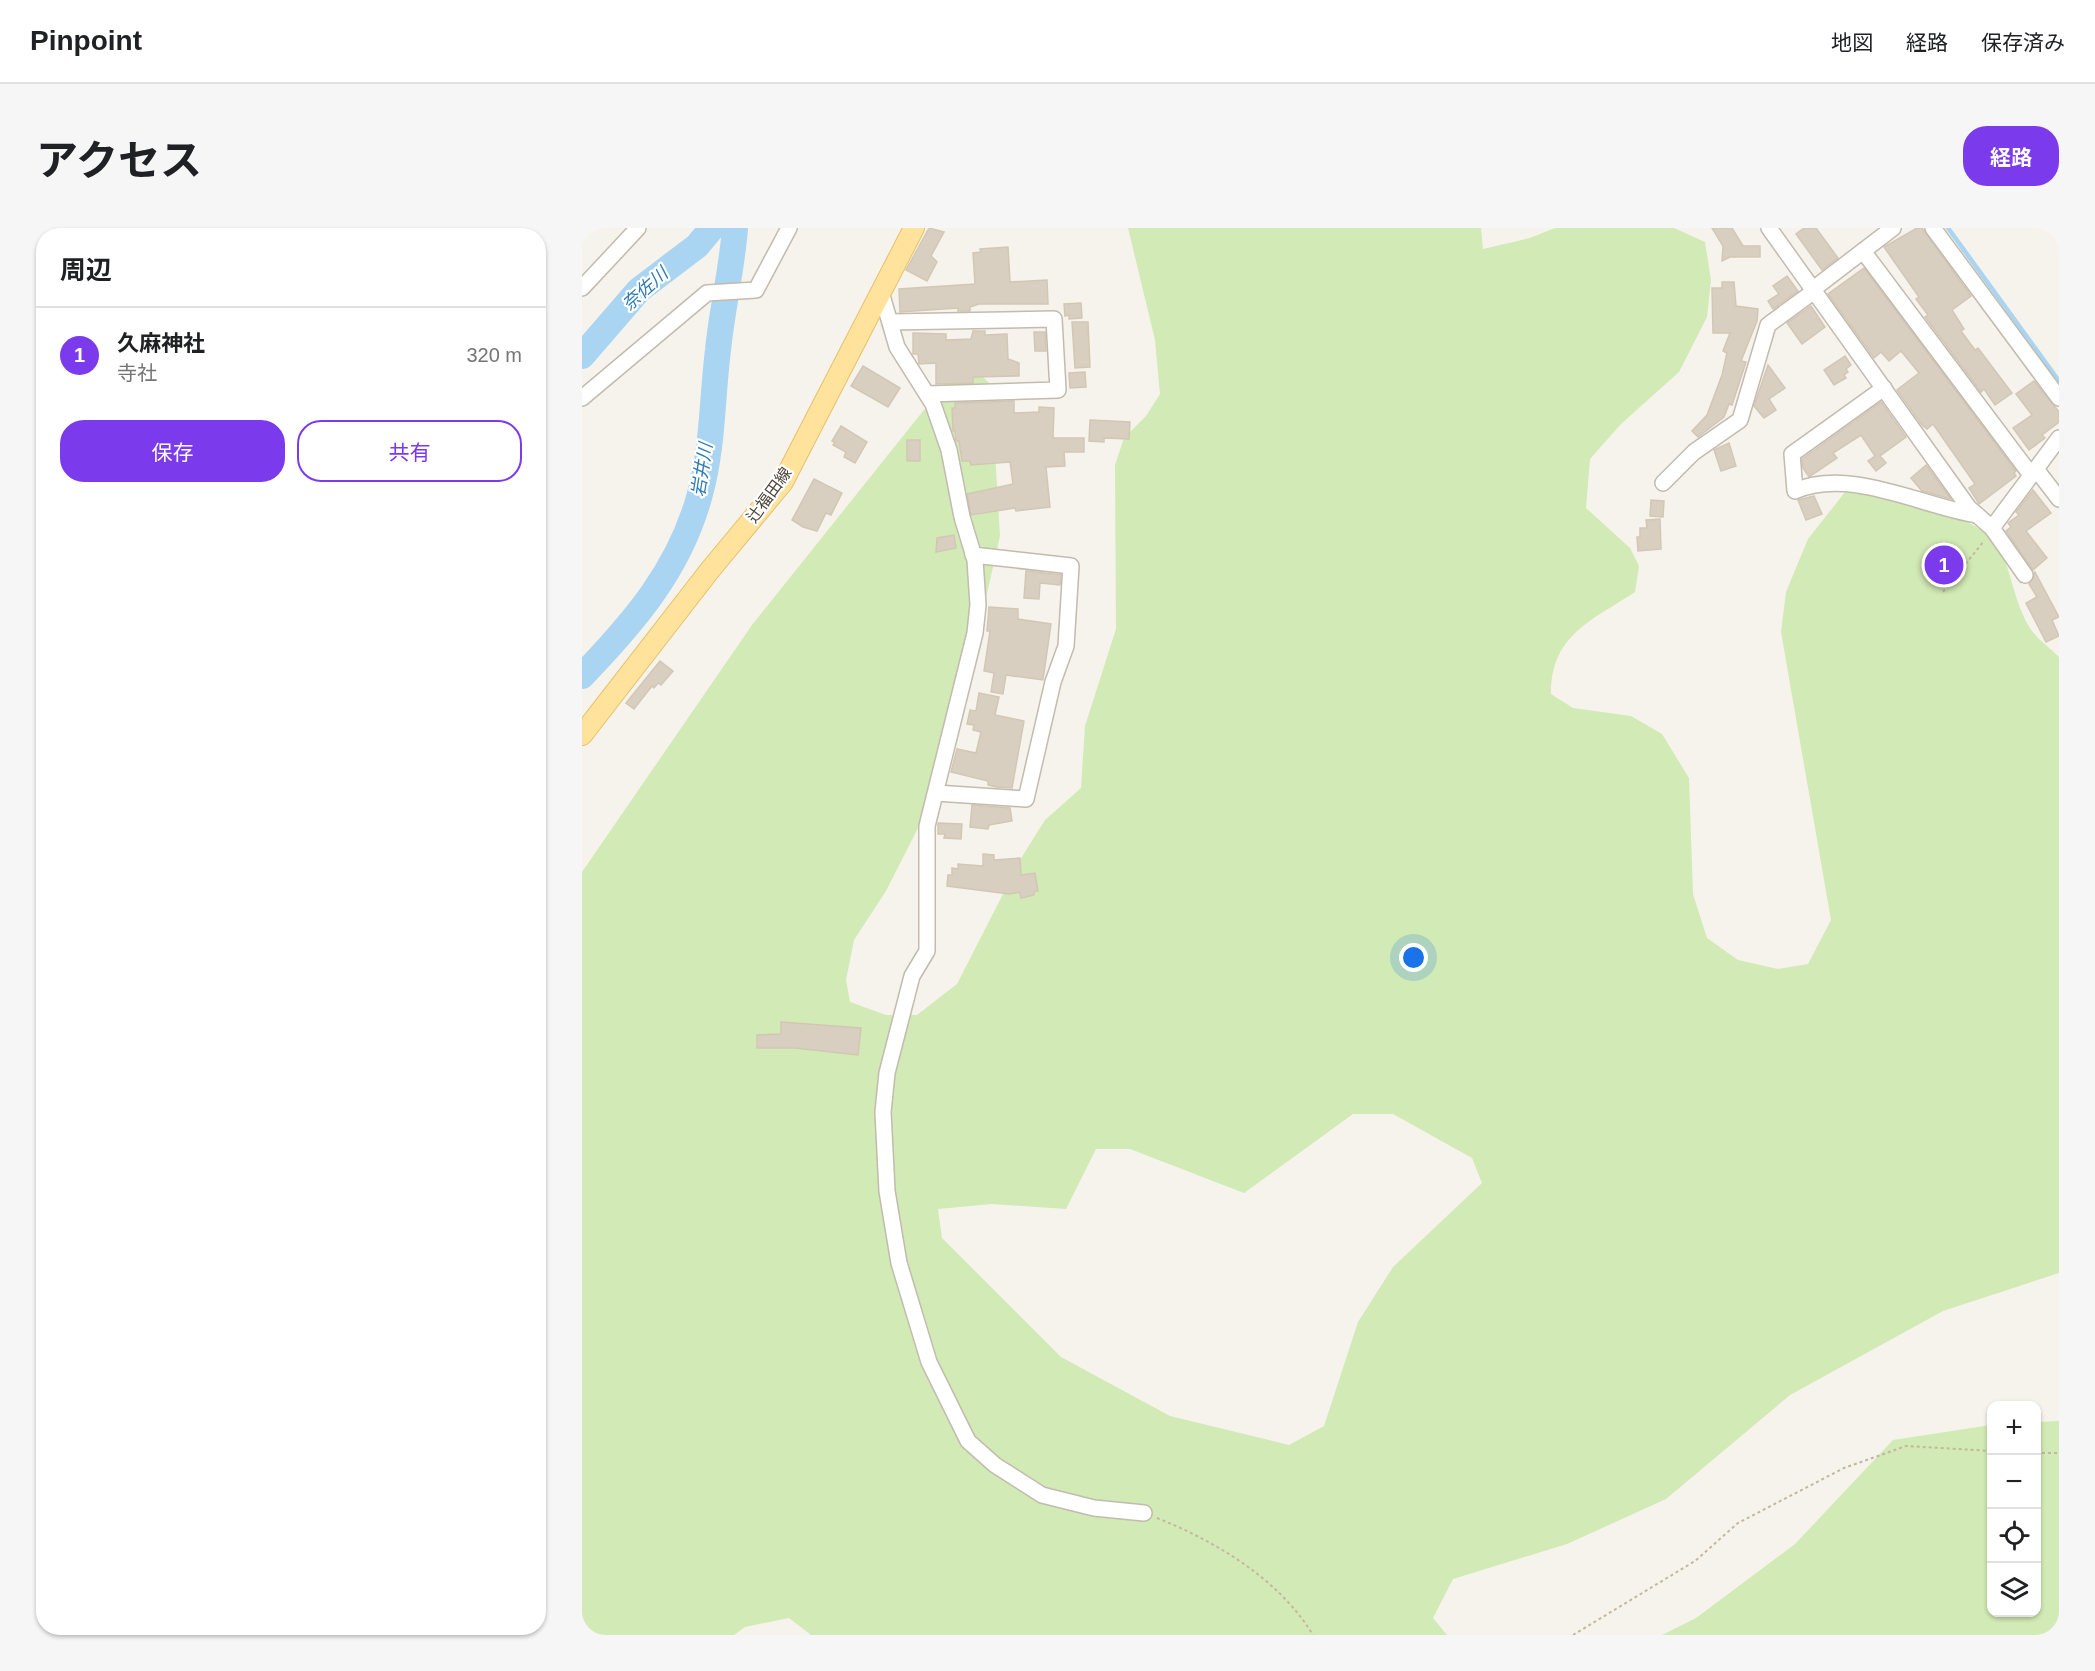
<!DOCTYPE html>
<html lang="ja">
<meta charset="utf-8">
<style>
body{margin:0;font-family:Helvetica,"Noto Sans JP",sans-serif;background:#f6f6f6;color:#202124}
.controls{position:absolute;right:18px;bottom:18px;display:grid;overflow:hidden;border-radius:12px;box-shadow:0 2px 4px #0004}
.controls button{width:54px;height:54px;display:grid;place-items:center;padding:0;border:0;border-bottom:2px solid #e0e0e0;background:#fff;color:#202124;font:30px sans-serif}
.you{position:absolute;left:832px;top:730px;width:21px;height:21px;margin:-15px;border:4px solid #fff;border-radius:50%;background:#1a73e8;box-shadow:0 0 0 9px #1a73e833}
.badge{display:grid;place-items:center;width:39px;height:39px;border-radius:50%;background:#7c3aed;color:#fff;font-size:20px;font-weight:700}
.pin{position:absolute;translate:-50% -50%;border:3px solid #fff;box-shadow:0 2px 6px #0006}
.list{margin:0;padding:0;list-style:none}
h2{display:flex;justify-content:space-between;align-items:center;height:78px;margin:0;padding:0 24px;font-size:26px}
h2 small{font-size:20px;font-weight:400;color:#757577}
.list li{display:grid;grid-template-columns:39px 1fr auto;gap:18px;align-items:center;box-sizing:border-box;height:96px;padding:0 24px;border-top:2px solid #e0e0e0}
.list b{display:block;font-size:22px;white-space:nowrap}
.list p{margin:0;font-size:20px;white-space:nowrap;color:#757577}
.list em{font-size:20px;font-style:normal;color:#757577}
.actions{display:flex;gap:12px;padding:18px 24px}
.actions a{flex:1;padding:14px 0;border:2px solid #7c3aed;border-radius:24px;text-align:center;font-size:21px;color:#7c3aed}
.actions .main{background:#7c3aed;color:#fff}
.icon{flex:none;width:33px;height:33px;fill:none;stroke:currentColor;stroke-width:2;stroke-linecap:round;stroke-linejoin:round}
.map{position:relative;flex:none;width:1477px;height:1407px;overflow:hidden;border-radius:24px}
header{display:flex;align-items:center;gap:36px;box-sizing:border-box;height:84px;padding:0 30px;background:#fff;border-bottom:2px solid #e0e0e0}
header strong{font-size:28px}
nav{display:flex;gap:33px;margin-inline-start:auto;font-size:21px}
.intro{display:flex;align-items:center;justify-content:space-between;box-sizing:border-box;height:144px;padding:0 36px}
h1{margin:0;font-size:42px}
.button{padding:15px 27px;border-radius:24px;background:#7c3aed;color:#fff;font-size:21px;font-weight:700}
main{display:flex;gap:36px;padding:0 36px}
aside{flex:1;background:#fff;border-radius:24px;box-shadow:0 2px 4px #0004}
.map>svg:first-child{display:block}
</style>
<header>
<strong>Pinpoint</strong>
<nav><a>地図</a><a>経路</a><a>保存済み</a></nav>
</header>
<div class="intro"><h1>アクセス</h1><a class="button">経路</a></div>
<main>
<aside>
<h2>周辺<small></small></h2>
<ul class="list">
<li><span class="badge">1</span><div><b>久麻神社</b><p>寺社</p></div><em>320 m</em></li>
</ul>
<div class="actions"><a class="main">保存</a><a>共有</a></div>
</aside>
<div class="map">
<svg width="1477" height="1407" viewBox="0 0 1477 1407">
<rect width="100%" height="100%" fill="#f6f3ec"/>
<!-- green -->
<g fill="#d2eab5" fill-rule="evenodd">
<path d="M546 0H899L901 21 948 10 973 0H1092L1123 14 1129 52 1125 89 1097 144 1039 196 1008 231 1004 280 1048 320 1057 338 1053 364C1009 393 969 407 969 466L991 480 1049 488 1080 506 1107 550 1111 666 1125 710 1156 732 1196 741 1226 736 1249 692 1199 404 1204 364 1226 311 1263 264C1300 265 1396 285 1416 318 1430 343 1432 375 1448 400 1454 410 1468 420 1477 429V1045L1361 1083 1208 1167 1084 1271 985 1316 871 1351 851 1390 865 1407H229L207 1390 163 1399 152 1407H0V644L170 397 365 153 396 144 409 157 418 308 365 543 304 663 272 712 264 752 268 774 304 787H335L375 756 441 627 463 592 499 560 503 498 534 401 533 237 542 210 564 188 578 166 573 112ZM771 886H811L890 930 900 955 811 1039 776 1094 742 1198 707 1217 588 1188 479 1129 360 1010 356 981 410 976 484 981 514 921H548L662 965Z"/>
<path d="M1477 1193V1407H1080L1114 1390 1213 1316 1311 1212 1409 1197 1410 1384H1454L1455 1194Z"/>
</g>
<g fill="none" stroke-linecap="round" stroke-linejoin="round">
<!-- stream -->
<path stroke="#a9d4f2" stroke-width="4.5" d="M1366 0 1477 153"/>
<!-- river -->
<g stroke="#a9d4f2" stroke-width="26">
<path d="M0 128 57 62 115 18 130 0"/>
<path d="M0 448C52 394 98 341 118 266 131 219 130 170 136 122 140 81 150 41 153 0"/>
</g>
</g>
<!-- building -->
<g fill="#d8cfc1" stroke="#d3c7b4" stroke-width="1.5">
<path d="M347 0 362 4 349 28 355 34 345 53 324 42Z"/>
<path d="M1130 0H1150L1161 18H1178V29H1148L1140 33 1141 18Z"/>
<path d="M1222 0H1234L1256 30 1240 42 1214 6Z"/>
<path d="M1335 0H1340L1389 68 1370 82 1382 101 1379 103 1393 122 1396 120 1430 165 1413 177 1402 161 1399 164 1343 89 1346 87 1334 71 1337 69 1302 19Z"/>
<path d="M426 19 428 54 465 52 466 76H397L388 79V83H376V80L318 84 317 61 393 56 391 25 399 24 398 21Z"/>
<path d="M1282 40 1434 243 1432 245 1434 248 1397 276 1387 260 1393 256 1351 196 1345 201 1340 197 1315 162 1337 145 1319 123 1307 133 1299 124 1292 130 1246 66Z"/>
<path d="M1205 48 1216 63 1191 81 1186 73 1197 66 1191 58Z"/>
<path d="M1140 54H1152L1154 78 1176 81 1175 93 1159 133 1164 134 1150 177 1147 176 1142 189 1116 209 1110 203 1125 187 1140 147 1145 125 1141 123 1148 105H1131L1130 60H1140Z"/>
<path d="M499 75 500 90 487 91V87L483 88 482 76Z"/>
<path d="M1229 78 1243 99 1220 116 1205 95Z"/>
<path d="M490 94H506L508 139 493 140Z"/>
<path d="M391 103H403V107L425 106 426 131 437 135V148L391 149V155L354 156V135L337 136 336 126H331V105L364 106V112L389 111Z"/>
<path d="M452 104H463L464 123H453Z"/>
<path d="M1263 128 1269 137 1264 141 1266 144 1262 147 1264 150 1252 157 1242 142Z"/>
<path d="M1186 137 1203 160 1187 171 1194 182 1182 190 1172 178Z"/>
<path d="M281 138 318 160 306 179 269 158Z"/>
<path d="M503 144 504 159 488 160 487 145Z"/>
<path d="M1452 153 1477 184V194L1460 207 1463 210 1447 222 1431 200 1450 187 1434 166Z"/>
<path d="M432 173V185L457 184V179L472 180 471 210H502V224H482L483 238 464 239 468 279 434 283 433 280 389 287 385 266 431 256 428 234 389 237 388 233H380L377 213H374L373 203H371L370 180H373V175Z"/>
<path d="M1299 174 1324 209 1298 228 1304 235 1294 243 1286 233 1293 228 1279 207 1251 225 1255 230 1227 249 1221 240 1220 231Z"/>
<path d="M508 192 548 194 547 211 522 210V214L507 213Z"/>
<path d="M259 198 285 214 273 235 262 229 264 224 251 217 253 214 250 213Z"/>
<rect x="325" y="212" width="13" height="21"/>
<path d="M1147 215 1154 238 1139 243 1132 222Z"/>
<path d="M1344 237 1369 271 1340 263 1329 250Z"/>
<path d="M232 251 260 265 249 287 244 285 235 303 221 299 210 292Z"/>
<path d="M1451 262 1469 285 1444 303 1465 330 1451 342 1424 303 1429 299 1426 295 1437 287 1434 284Z"/>
<path d="M1232 268 1240 286 1224 292 1216 272Z"/>
<path d="M1069 272 1082 273 1081 289 1068 288Z"/>
<path d="M1078 291 1079 321 1056 323 1055 309H1058V300H1065L1064 292Z"/>
<path d="M372 307 374 320 354 324 355 310Z"/>
<path d="M444 343 479 347 478 357 458 355 457 371 442 370Z"/>
<path d="M1453 344 1477 389 1470 392 1477 408 1464 414 1444 375 1455 369 1447 356Z"/>
<path d="M407 379 436 381V391L469 396 461 452 424 447 421 466 409 464 412 445 402 443 408 403H405Z"/>
<path d="M78 433 91 443 79 457 76 455 72 460 70 458 52 481 44 475Z"/>
<path d="M397 465 417 469 413 487 442 493 430 560 414 559 406 557V553L369 544 375 521 394 525 399 504 391 502 392 497 385 496 388 482 394 483Z"/>
<path d="M390 577 428 580 430 593 407 597 406 601 388 599Z"/>
<path d="M356 595 380 596 379 611 362 610 363 606H356Z"/>
<path d="M401 626 412 627V632L438 630 439 647 453 645 456 663H452V667L439 670 438 664 427 666 365 658 366 647H370V640L376 641V636L401 638Z"/>
<path d="M199 794 279 800 276 827 213 820H175V807L199 806Z"/>
</g>
<g fill="none" stroke-linecap="round" stroke-linejoin="round">
<defs>
<g id="minor">
<path d="M1187 0 1387 280 1410 300 1477 210"/>
<path d="M1351 0 1477 170"/>
<path d="M1281 23 1449 247"/>
<path d="M0 60 56 0"/>
<path d="M1230 62 1311 0"/>
<path d="M299 64 315 119 351 176 367 222 380 289 393 332 396 377 393 405 345 598V723L330 748 305 845 301 884 305 963 317 1035 347 1134 386 1213 413 1237 460 1267 512 1280 562 1285"/>
<path d="M308 94 472 91 476 162 345 166"/>
<path d="M1302 160 1210 226 1213 263C1268 239 1339 278 1395 287"/>
<path d="M0 170 125 65 174 62 207 0"/>
<path d="M1454 241 1477 271"/>
<path d="M1081 255 1112 224 1158 192 1186 97 1231 64"/>
<path d="M1410 300 1443 347"/>
<path d="M354 565 444 571 471 454 484 418 489 338 391 327"/>
</g>
<path id="major" d="M0 507 128 342 201 254 332 0"/>
</defs>
<!-- minor casing -->
<use href="#minor" stroke="#c2bbae" stroke-width="18"/>
<!-- major casing -->
<use href="#major" stroke="#e6c16a" stroke-width="22"/>
<!-- path -->
<g stroke="#c4b79f" stroke-width="2" stroke-dasharray="3 3" stroke-linecap="butt">
<path d="M1361 364 1402 313"/>
<path d="M1454 1225H1477"/>
<path d="M575 1290C635 1314 697 1351 731 1407"/>
<path d="M991 1407 1113 1333 1156 1295 1262 1240 1324 1218 1410 1223"/>
</g>
<!-- minor -->
<use href="#minor" stroke="#fff" stroke-width="15"/>
<!-- major -->
<use href="#major" stroke="#ffe39c" stroke-width="20"/>
</g>
<g text-anchor="middle" dominant-baseline="central" stroke-width="4.5" stroke-linejoin="round" paint-order="stroke">
<!-- street labels -->
<g font-size="16" fill="#4b4439" stroke="#fff">
<text transform="translate(187 267) rotate(-54)">辻福田線</text>
</g>
<!-- water labels -->
<g font-size="18" font-style="italic" fill="#2e7ab2" stroke="#fff">
<text transform="translate(63 61) rotate(-42)">奈佐川</text>
<text transform="translate(120 242) rotate(-81)">岩井川</text>
</g>
</g>
</svg>
<div class="controls">
<button>+</button>
<button>−</button>
<button><svg class="icon" aria-label="locate" viewBox="0 0 24 24"><circle cx="12" cy="12" r="6"/><path d="M12 2v4M12 18v4M2 12h4M18 12h4"/></svg></button>
<button><svg class="icon" aria-label="layers" viewBox="0 0 24 24"><path d="M12 4l9 5-9 5-9-5zM3 14l9 5 9-5"/></svg></button>
</div>
<div class="you"></div>
<div class="pin badge" style="left:1362px;top:337px">1</div>
</div>
</main>
